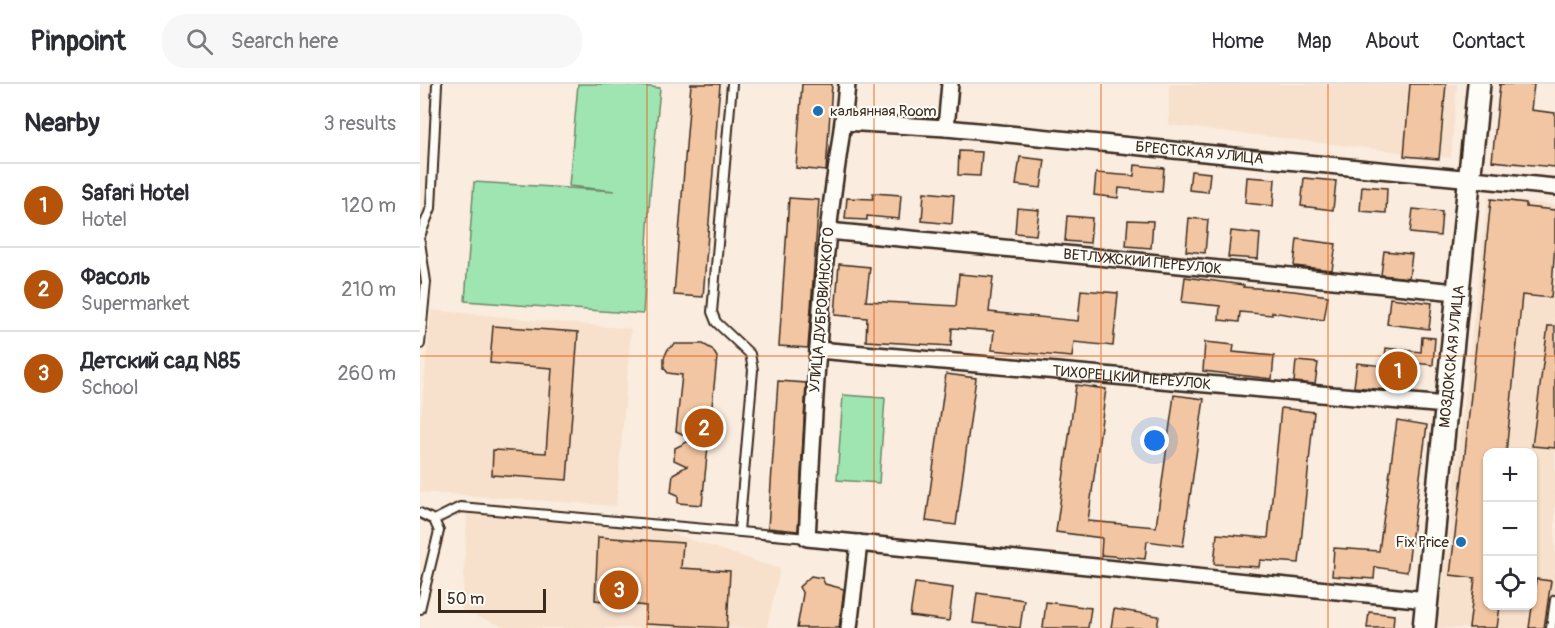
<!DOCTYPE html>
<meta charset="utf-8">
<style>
body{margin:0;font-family:Pangolin,sans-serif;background:#f7f7f7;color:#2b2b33}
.controls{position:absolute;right:18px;bottom:18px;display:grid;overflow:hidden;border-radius:12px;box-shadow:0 2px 4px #0004}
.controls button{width:54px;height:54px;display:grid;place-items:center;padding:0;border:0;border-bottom:2px solid #e1e1e2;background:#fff;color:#2b2b33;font:30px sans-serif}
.scale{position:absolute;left:18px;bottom:15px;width:108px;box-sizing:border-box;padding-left:6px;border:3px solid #3b2a1e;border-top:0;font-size:16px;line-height:21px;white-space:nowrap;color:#3b2a1e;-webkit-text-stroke:4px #fdfcf7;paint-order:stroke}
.you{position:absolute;left:735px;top:357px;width:21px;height:21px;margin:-15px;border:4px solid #fff;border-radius:50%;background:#1a73e8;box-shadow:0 0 0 9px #1a73e833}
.badge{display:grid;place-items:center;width:39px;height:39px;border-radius:50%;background:#b45309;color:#fff;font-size:20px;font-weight:700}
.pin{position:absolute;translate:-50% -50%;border:3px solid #fff;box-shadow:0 2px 6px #0006}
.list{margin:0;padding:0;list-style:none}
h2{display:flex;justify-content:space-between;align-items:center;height:78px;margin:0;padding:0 24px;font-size:26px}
h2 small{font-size:20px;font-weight:400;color:#7c7c81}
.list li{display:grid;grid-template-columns:39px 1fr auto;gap:18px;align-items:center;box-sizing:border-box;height:84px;padding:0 24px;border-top:2px solid #e1e1e2}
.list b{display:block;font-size:22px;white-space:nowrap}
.list p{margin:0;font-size:20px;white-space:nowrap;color:#7c7c81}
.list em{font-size:20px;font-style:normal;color:#7c7c81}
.icon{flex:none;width:33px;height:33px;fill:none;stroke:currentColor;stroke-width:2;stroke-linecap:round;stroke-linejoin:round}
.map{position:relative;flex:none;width:1135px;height:544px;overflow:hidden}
header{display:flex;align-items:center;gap:36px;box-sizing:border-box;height:84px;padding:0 30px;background:#fff;border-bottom:2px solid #e1e1e2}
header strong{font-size:28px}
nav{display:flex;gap:33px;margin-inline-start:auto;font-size:21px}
.search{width:420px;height:54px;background:#f7f7f7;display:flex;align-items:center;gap:15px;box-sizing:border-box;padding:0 21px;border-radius:24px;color:#7c7c81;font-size:22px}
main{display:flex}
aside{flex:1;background:#fff}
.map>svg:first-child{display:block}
</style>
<header>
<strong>Pinpoint</strong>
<div class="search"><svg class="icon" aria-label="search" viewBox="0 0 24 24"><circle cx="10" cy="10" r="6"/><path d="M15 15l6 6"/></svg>Search here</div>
<nav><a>Home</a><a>Map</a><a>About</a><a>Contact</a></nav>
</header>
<main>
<aside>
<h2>Nearby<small>3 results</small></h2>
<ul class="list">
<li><span class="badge">1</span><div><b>Safari Hotel</b><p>Hotel</p></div><em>120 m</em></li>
<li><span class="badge">2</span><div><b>Фасоль</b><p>Supermarket</p></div><em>210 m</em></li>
<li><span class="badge">3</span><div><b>Детский сад N85</b><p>School</p></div><em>260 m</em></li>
</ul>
</aside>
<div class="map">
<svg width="1135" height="544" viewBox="0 0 1135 544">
<rect width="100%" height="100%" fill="#faecde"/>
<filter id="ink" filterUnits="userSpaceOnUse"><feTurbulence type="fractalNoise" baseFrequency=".0167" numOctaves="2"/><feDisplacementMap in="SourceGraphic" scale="12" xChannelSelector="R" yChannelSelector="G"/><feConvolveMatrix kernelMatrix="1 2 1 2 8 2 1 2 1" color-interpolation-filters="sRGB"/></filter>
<g filter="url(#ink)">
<!-- built -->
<g fill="#f8e1cc" fill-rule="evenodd">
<path d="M749 0H1037L1031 74 749 41Z"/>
<path d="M1068 113 1135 121V544H1018ZM1068 368H1112V522H1068Z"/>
<path d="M11 226 211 245 196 422 0 408V340Z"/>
<path d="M47 429 229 442 360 485 347 544H87L42 527Z"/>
</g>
<!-- green -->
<g fill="#9fe5b2" stroke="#6d8868" stroke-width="1.5">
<path d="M158 0H201L240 4 230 109 223 230 45 217 54 98 195 107 149 102Z"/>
<path d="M423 311 465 314 459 399 417 396Z"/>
</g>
<!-- building -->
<g fill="#f2c6a2" stroke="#3b2a1e" stroke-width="1.5">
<path d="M271 0H300L283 213 254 211Z"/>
<path d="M382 0H412L406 87 376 84Z"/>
<path d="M990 0H1026L1019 75 984 72Z"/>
<path d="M1080 0H1114L1111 26 1135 29V83L1072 77Z"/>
<path d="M539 67 562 68 560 92 538 91Z"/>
<path d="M600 73 625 76 621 104 596 101Z"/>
<path d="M715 81 744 84 742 108 699 104 698 114 674 111 676 89 714 92Z"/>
<path d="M771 87 790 89 788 108 769 106Z"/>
<path d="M827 93 855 95 853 122 825 119Z"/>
<path d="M884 94 916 97 913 126 881 122Z"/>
<path d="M942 102 967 104 966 129 940 127Z"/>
<path d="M504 108 534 111 532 140 502 137Z"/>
<path d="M453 109 481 111 479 135 447 132V136L425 135 427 114 453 115Z"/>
<path d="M369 114 399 116 388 264 359 262Z"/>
<path d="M1071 115 1106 119V123L1135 126V161L1131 214 1102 211 1086 369H1068V522H1080L1077 544H1049L1055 494 1030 491 1045 369Z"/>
<path d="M597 124 619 126 616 151 595 149Z"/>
<path d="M993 125 1022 128 1020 152 990 149Z"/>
<path d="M647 132 672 134 670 159 645 157Z"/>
<path d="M769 134 788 136 785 169 766 167Z"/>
<path d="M708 136 733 137 731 164 706 162Z"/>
<path d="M811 147 840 150 838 175 808 173Z"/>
<path d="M877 155 916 160 912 186 874 182Z"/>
<path d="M964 167 992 170 989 194 961 191Z"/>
<path d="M419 180 450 183 446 217 536 222 539 190 573 193 569 228 658 237 661 206 698 209 693 262 654 258 652 273 572 266 574 247 532 244 531 262 446 257 447 234 415 231Z"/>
<path d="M765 193 824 201 823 203 874 207 908 212 904 236 852 228V231L820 228 819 238 799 236 800 222 762 218Z"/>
<path d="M970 214 1012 219 1009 245 967 240Z"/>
<path d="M73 242 158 248 147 396 72 391 73 366 126 369 132 284 70 279Z"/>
<path d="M1128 242H1135V364L1112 362Z"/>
<path d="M1002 253 1015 254 1013 281 994 279 991 308 934 303 937 279 964 282 966 264 1001 268Z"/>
<path d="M785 258 814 261 813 268 854 272 852 295 783 287Z"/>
<path d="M255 260H283L292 265 297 273 282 421 258 419V411L251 408 253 390 267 382 254 376 255 364 273 355 256 347 262 291 248 289 244 284V274L248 265Z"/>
<path d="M876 277 898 279 895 300 874 298Z"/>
<path d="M526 290 556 294 536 441 506 437Z"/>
<path d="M358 297 386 299 378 447 348 444Z"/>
<path d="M656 301 686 305 668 437 736 443 754 311 784 315 763 462 727 457 725 475 681 471 682 454 636 448Z"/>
<path d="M861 324 894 328 879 479 840 476 839 483 794 480 797 450 848 454Z"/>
<path d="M977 336 1007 341 987 488 955 483 954 495 912 492 914 464 959 467Z"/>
<path d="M178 453 263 459 261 484 310 487 307 544 225 540 226 522 175 516Z"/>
<path d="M391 492 402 494 405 500 424 505 419 544H377L383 510 379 503Z"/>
<path d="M1116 495 1131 497 1124 544H1109Z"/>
<path d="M495 499 533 504 529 537 490 532Z"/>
<path d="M557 509 604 516 600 544 553 539Z"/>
<path d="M626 518 671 524 668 544H623Z"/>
<path d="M694 525 739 532 737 544H691Z"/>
<path d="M949 528 974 531 973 544H947Z"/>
</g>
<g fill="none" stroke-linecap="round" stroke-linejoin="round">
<defs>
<g id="service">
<path d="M312 0 292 228 296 238 330 270 333 286 319 447"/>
<path d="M0 152 11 124 17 0"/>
<path d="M0 158 6 198 0 260"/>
<path d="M0 429 14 436 19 447 0 525"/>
<path d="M14 436 40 423 387 454"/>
<path d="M1131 544 1135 516"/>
</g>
<g id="minor">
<path d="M427 0C423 50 413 99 408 149 397 250 393 352 387 454L1007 516"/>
<path id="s1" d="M424 38 526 44 1135 103"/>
<path d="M526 44 530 0"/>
<path id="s2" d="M408 147 1037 208"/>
<path id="s3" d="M398 266 1026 321"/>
<path d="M429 544 439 459"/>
</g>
<g id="secondary">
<path id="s4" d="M1004 544 1059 0"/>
</g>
</defs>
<!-- service casing -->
<use href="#service" stroke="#3b2a1e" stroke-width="12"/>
<!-- minor casing -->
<use href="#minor" stroke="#3b2a1e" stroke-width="20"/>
<!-- secondary casing -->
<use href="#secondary" stroke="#3b2a1e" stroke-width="26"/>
<!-- service -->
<use href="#service" stroke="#fdfcf7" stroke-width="8"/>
<!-- minor -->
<use href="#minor" stroke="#fdfcf7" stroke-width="15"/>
<!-- secondary -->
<use href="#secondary" stroke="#fdfcf7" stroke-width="21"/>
</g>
</g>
<!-- grid -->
<path fill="none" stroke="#e8590c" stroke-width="1.5" stroke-opacity="0.55" d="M227 0V544M454 0V544M681 0V544M908 0V544M0 272H1135"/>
<!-- markers -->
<g fill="#1f6fb2" stroke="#fdfcf7" stroke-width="2">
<circle cx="398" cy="27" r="6"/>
<circle cx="1041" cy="458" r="6"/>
</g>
<g text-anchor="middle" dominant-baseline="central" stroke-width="4.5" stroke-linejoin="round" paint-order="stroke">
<!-- poi labels -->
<g font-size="15" fill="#3b2a1e" stroke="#fdfcf7" text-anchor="start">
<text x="410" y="27">кальянная Room</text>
<text x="1029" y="458" text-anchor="end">Fix Price</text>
</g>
<!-- street labels -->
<g font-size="15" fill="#3b2a1e" stroke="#fdfcf7">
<text stroke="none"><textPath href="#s1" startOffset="357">БРЕСТСКАЯ УЛИЦА</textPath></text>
<text stroke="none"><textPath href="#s2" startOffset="316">ВЕТЛУЖСКИЙ ПЕРЕУЛОК</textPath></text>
<text transform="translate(402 226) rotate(-85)">УЛИЦА ДУБРОВИНСКОГО</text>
<text stroke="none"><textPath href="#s4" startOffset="273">МОЗДОКСКАЯ УЛИЦА</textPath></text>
<text stroke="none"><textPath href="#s3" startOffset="315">ТИХОРЕЦКИЙ ПЕРЕУЛОК</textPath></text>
</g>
</g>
</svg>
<div class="controls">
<button>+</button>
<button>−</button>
<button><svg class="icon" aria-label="locate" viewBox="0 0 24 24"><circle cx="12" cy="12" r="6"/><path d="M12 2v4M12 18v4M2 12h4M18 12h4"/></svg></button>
</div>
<div class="scale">50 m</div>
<div class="you"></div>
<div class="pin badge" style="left:978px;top:287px">1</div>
<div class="pin badge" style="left:284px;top:344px">2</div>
<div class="pin badge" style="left:199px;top:506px">3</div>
</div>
</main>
